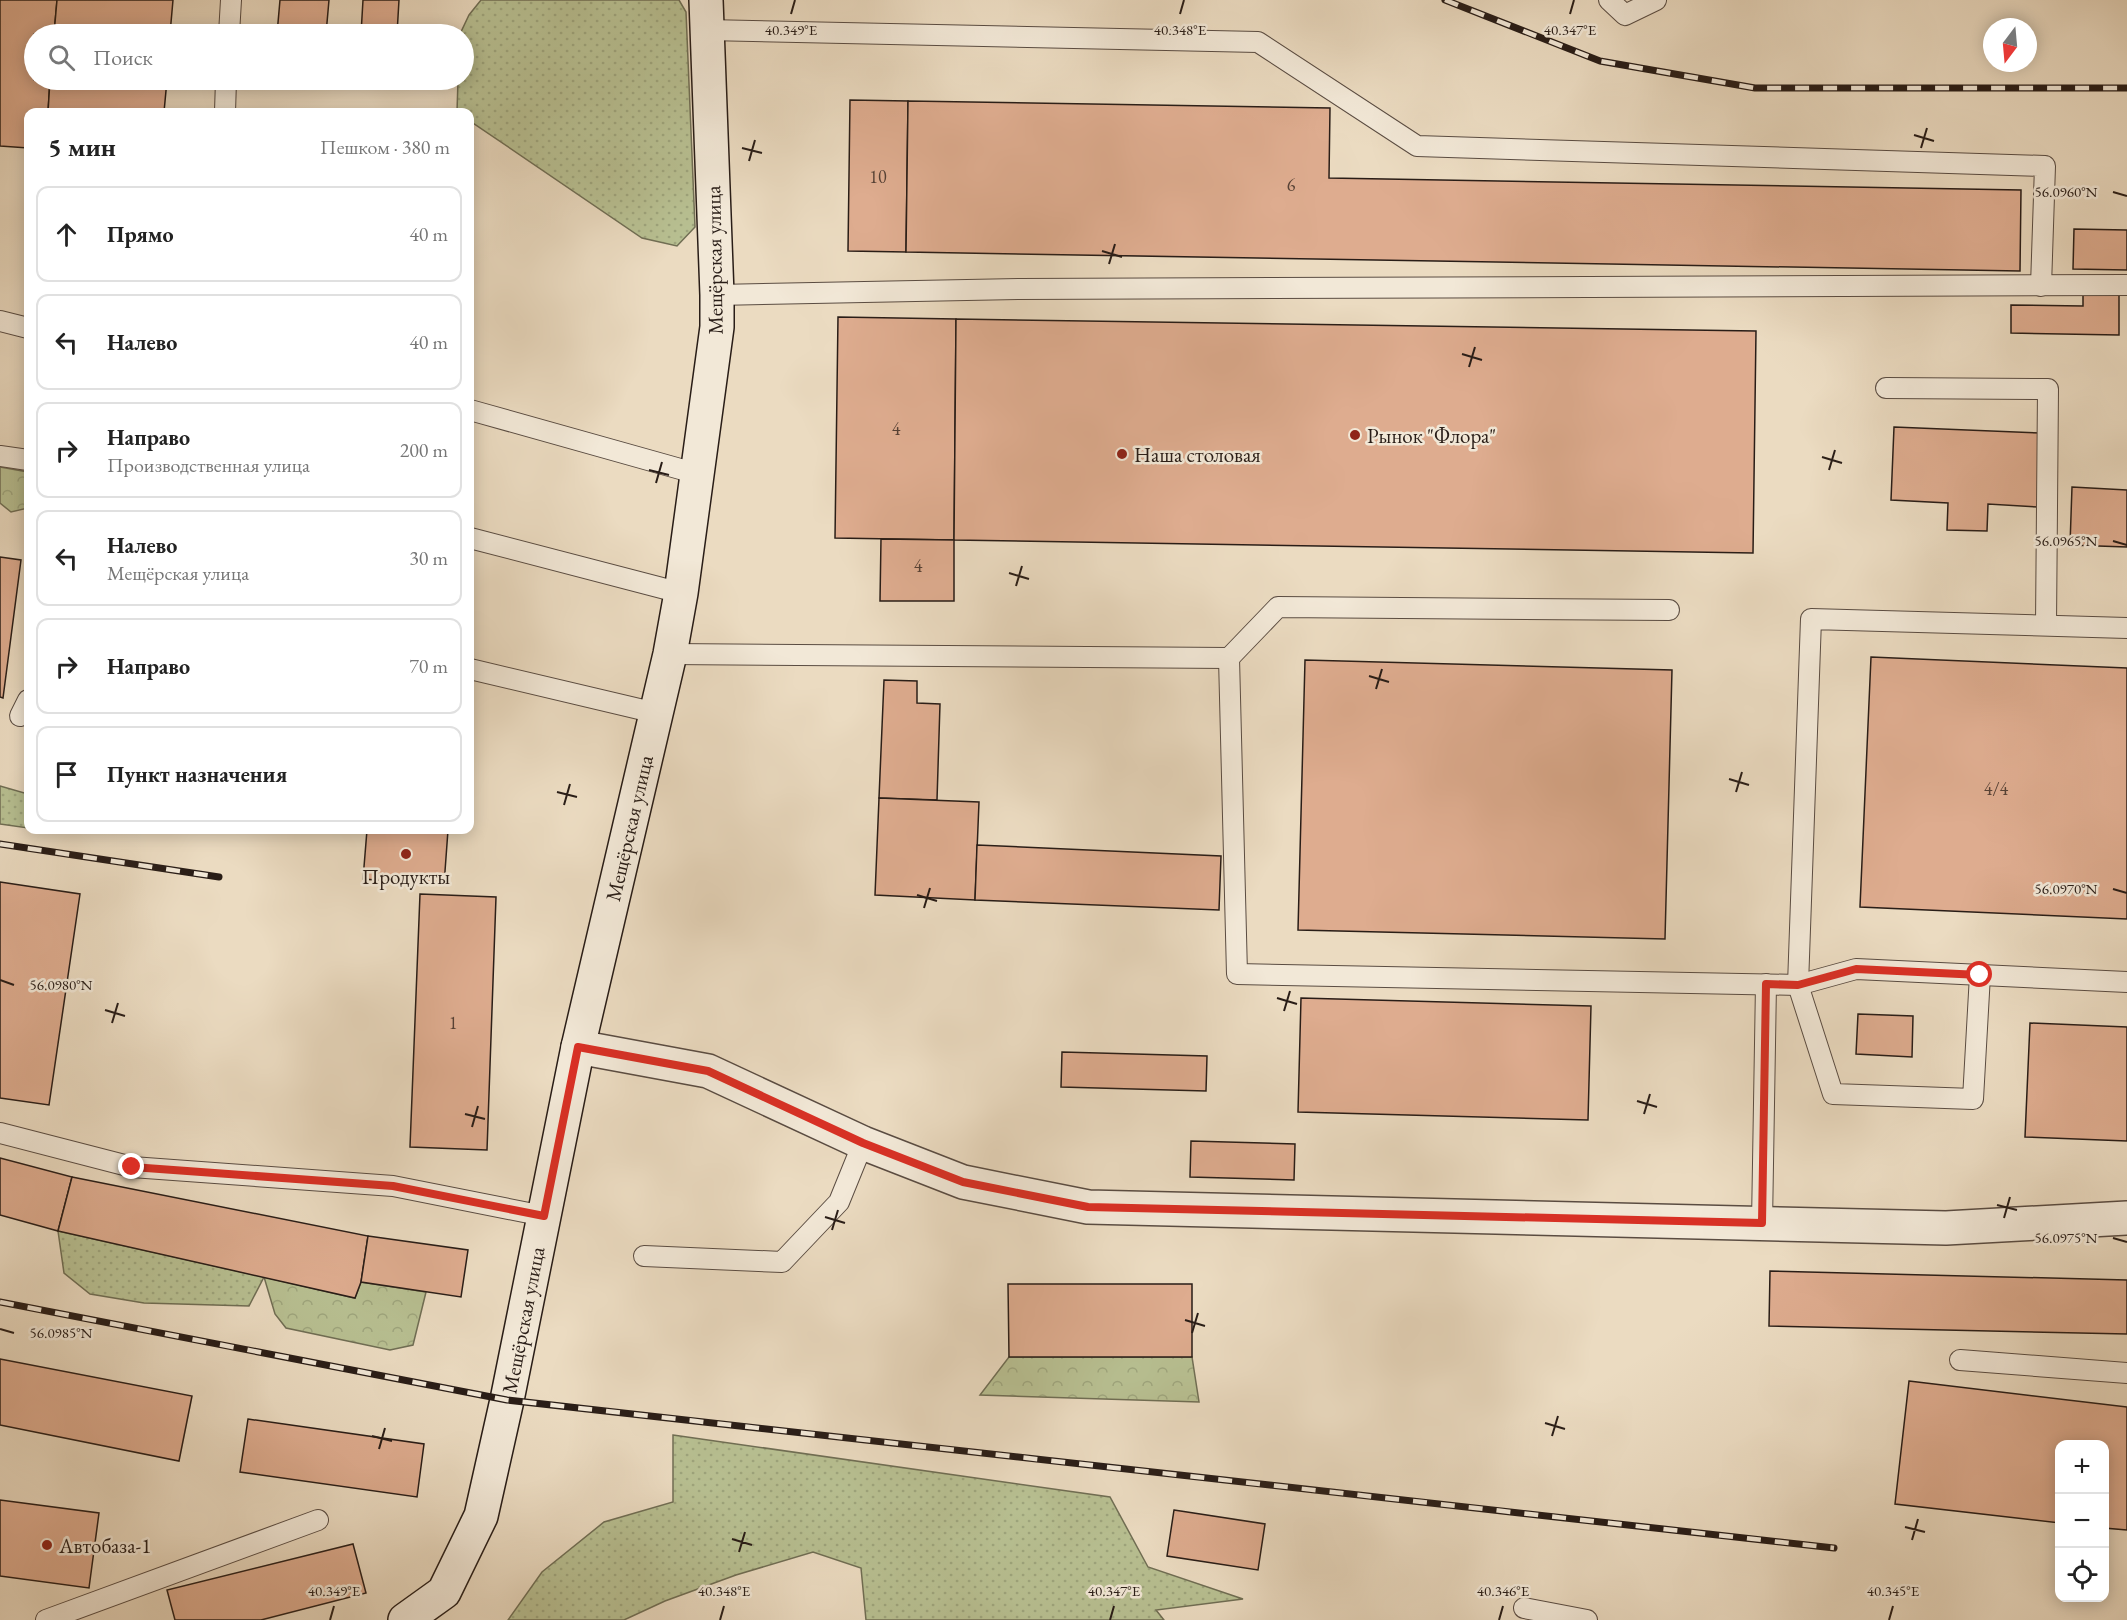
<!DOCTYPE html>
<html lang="ru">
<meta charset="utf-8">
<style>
body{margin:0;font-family:"EB Garamond",serif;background:#f2f2f2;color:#222}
.controls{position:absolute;right:18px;bottom:18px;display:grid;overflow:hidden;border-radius:12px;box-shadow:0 3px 15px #0003}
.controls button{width:54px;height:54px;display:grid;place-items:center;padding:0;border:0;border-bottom:2px solid #e0e0e0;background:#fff;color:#222;font:30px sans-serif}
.compass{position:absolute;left:1983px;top:18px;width:54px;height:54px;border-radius:50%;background:#fff;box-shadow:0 3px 15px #0003;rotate:196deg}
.stop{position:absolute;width:18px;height:18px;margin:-14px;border:4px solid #d93025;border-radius:50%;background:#fff}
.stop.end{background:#d93025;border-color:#fff;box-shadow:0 2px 6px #0008}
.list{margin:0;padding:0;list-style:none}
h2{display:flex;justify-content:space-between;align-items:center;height:78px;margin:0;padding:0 24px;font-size:26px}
h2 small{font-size:20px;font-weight:400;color:#767676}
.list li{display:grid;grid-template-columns:39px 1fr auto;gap:18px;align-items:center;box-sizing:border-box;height:96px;margin:0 12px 12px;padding:0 12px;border:2px solid #e0e0e0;border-radius:12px}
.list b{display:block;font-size:22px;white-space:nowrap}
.list p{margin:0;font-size:20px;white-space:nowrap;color:#767676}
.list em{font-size:20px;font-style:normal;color:#767676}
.icon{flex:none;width:33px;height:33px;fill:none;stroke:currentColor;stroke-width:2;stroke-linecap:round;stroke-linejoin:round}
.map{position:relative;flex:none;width:2127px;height:1620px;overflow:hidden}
.search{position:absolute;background:#fff;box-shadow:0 3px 15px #0003;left:24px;top:24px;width:450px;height:66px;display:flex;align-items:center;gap:15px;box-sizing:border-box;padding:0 21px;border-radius:33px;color:#767676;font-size:22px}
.panel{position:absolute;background:#fff;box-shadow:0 3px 15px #0003;left:24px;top:108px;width:450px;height:726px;border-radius:12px}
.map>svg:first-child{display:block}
</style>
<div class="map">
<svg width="2127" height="1620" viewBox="0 0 2127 1620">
<defs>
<pattern id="grass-dots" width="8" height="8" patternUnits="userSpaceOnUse" patternTransform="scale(1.5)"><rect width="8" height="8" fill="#b8c092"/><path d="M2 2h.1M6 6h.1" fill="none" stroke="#9ea57d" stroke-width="1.8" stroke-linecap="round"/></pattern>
<pattern id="forest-crowns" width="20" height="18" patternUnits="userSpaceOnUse" patternTransform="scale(1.5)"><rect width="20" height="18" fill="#b8c092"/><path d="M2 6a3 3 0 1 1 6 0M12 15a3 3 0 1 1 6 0" fill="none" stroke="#9ea57d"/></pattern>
</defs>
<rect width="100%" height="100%" fill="#ebdbc1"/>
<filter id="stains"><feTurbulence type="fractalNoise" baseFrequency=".00333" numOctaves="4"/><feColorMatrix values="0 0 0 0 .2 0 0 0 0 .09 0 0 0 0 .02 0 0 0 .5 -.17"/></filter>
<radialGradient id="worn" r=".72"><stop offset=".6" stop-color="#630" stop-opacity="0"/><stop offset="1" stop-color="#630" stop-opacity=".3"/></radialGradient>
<!-- grass -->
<g fill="url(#grass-dots)" stroke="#706e54" stroke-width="1.5">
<path d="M481 0H679L686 12 695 227 677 246 642 238 470 121V112H457L458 80H464V34H460L469 15Z"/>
<path d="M0 786 28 794V828L0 824Z"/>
<path d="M58 1231 264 1277 249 1306 144 1303 90 1294 64 1273Z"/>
<path d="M673 1435 1110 1497 1148 1567 1243 1599 1156 1610 1164 1620H866L861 1568 813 1552 736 1575 665 1601 624 1620H508L542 1572 604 1522 673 1502Z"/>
</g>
<!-- forest -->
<g fill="url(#forest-crowns)" stroke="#706e54" stroke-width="1.5">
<path d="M0 467 28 472V508L11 512 0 503Z"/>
<path d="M264 1277 355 1298 361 1282 426 1292 413 1345 390 1350 286 1328 275 1314Z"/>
<path d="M1009 1357H1192L1199 1402 980 1395Z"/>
</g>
<!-- building -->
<g fill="#deac8f" stroke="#291d17" stroke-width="1.5">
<path d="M0 0H57L54 34H34V80H50L48 112H28V148L0 146Z"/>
<path d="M57 0H173L170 34H54Z"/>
<path d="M280 0H329L326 34H277Z"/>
<path d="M363 0H399L397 34H361Z"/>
<path d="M50 80H167L164 112H48Z"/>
<path d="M850 100 908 101 906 252 848 251Z"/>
<path d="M908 101 1330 108 1329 178 2021 190 2020 271 906 252Z"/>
<path d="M2074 229 2127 230V270L2073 269Z"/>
<path d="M2083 291 2119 292V335L2011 333V305L2083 306Z"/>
<path d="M838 317 956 319 954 540 835 538Z"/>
<path d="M956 319 1756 331 1753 553 954 540Z"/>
<path d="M1894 427 2041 433 2038 507 1988 504 1987 531 1947 530 1948 503 1891 500Z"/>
<path d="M2072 487 2127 490V547L2070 545Z"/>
<path d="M881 539 954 540V601H880Z"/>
<path d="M0 557 21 560 3 698 0 697Z"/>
<path d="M1871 657 2127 668V919L1860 907Z"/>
<path d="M1305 660 1672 670 1665 939 1298 930Z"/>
<path d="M884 680 917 681V703L940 704 937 800 879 798Z"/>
<path d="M879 798 979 802 975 900 875 895Z"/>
<path d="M367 830H448L444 885 363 879Z"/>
<path d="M977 845 1221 856 1219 910 975 900Z"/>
<path d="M0 882 80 894 49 1105 0 1098Z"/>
<path d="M420 894 496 897 487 1150 410 1147Z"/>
<path d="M1301 998 1591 1006 1588 1120 1298 1112Z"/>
<path d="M1858 1014 1913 1016 1912 1057 1856 1054Z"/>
<path d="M2030 1023 2127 1027V1141L2025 1137Z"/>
<path d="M1062 1052 1207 1056 1206 1091 1061 1087Z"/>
<path d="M1191 1141 1295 1144 1294 1180 1190 1177Z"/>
<path d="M0 1158 72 1177 58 1231 0 1215Z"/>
<path d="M72 1177 368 1236 361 1282 355 1298 58 1231Z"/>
<path d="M368 1236 468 1250 461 1297 361 1282Z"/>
<path d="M1770 1271 2127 1280V1334L1769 1326Z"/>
<path d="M1008 1284H1192V1357H1009Z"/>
<path d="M0 1359 192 1396 179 1461 0 1425Z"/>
<path d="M1909 1381 2127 1407V1530L2104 1528V1444H2060V1523L1895 1504Z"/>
<path d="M248 1419 424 1444 417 1497 240 1472Z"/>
<path d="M0 1500 99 1513 89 1588 0 1576Z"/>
<path d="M1174 1510 1265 1524 1258 1570 1167 1556Z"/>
<path d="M353 1544 366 1593 261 1620H175L167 1590Z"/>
</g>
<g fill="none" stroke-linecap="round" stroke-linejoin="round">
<defs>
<g id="lane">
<path d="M1609 0 1625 15 1656 0"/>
<path d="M707 30 1258 42 1417 146 2045 166 2041 286"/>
<path d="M229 34 231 0"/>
<path d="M225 112 226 80"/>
<path d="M717 295 1020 289 2127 285"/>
<path d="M0 321 28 328"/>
<path d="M1886 388 2048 389 2046 625"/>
<path d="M470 410 698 474"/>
<path d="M0 456 28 460"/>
<path d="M470 538 681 593"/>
<path d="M670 654 1229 658 1278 607 1669 610"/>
<path d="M1229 658 1237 974 1798 985 1856 969 2127 982"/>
<path d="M470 669 656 713"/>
<path d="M20 716 28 700"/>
<path d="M1980 975 1973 1099 1833 1094 1798 985 1811 619 2127 628"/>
<path d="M0 1133 132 1167 393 1186 544 1216"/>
<path d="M1762 1223 1766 984"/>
<path d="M644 1256 782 1262 839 1202 863 1143"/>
<path d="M1960 1360 2127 1373"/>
<path d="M1524 1608 1587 1620"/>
<path d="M46 1620 318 1520"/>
</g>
<path id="street" d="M578 1047 708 1071 863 1143 963 1182 1088 1207 1946 1228 2127 1218"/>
<path id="secondary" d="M405 1620 444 1592 481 1516 507 1400 578 1047 670 654 681 593 717 327V295L706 0"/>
</defs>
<!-- lane casing -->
<use href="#lane" stroke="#5a4c42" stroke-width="22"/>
<!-- street casing -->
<use href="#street" stroke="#5a4c42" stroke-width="36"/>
<!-- secondary casing -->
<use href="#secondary" stroke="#291d17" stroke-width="36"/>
<!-- lane -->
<use href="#lane" stroke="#f2e8d7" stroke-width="20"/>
<!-- street -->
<use href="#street" stroke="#f2e8d7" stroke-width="33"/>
<!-- secondary -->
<use href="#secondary" stroke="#f2e8d7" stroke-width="33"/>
<defs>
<g id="rail">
<path d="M1445 0 1600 61 1755 88H2127"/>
<path d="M0 844 219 877"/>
<path d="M0 1302 507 1400 1834 1548"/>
</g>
</defs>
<!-- rail casing -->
<use href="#rail" stroke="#291d17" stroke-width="7"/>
<!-- rail -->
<use href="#rail" stroke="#f2e8d7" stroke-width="4.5" stroke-dasharray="14" stroke-linecap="butt"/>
</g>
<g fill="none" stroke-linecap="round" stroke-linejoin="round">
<!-- route -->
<path stroke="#d93025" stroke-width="8" d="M132 1167 393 1186 544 1216 578 1047 708 1071 863 1143 963 1182 1088 1207 1762 1223 1766 984 1798 985 1856 969 1980 975"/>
</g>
<!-- ticks -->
<path fill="none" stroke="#291d17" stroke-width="2" d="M791 14 795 0M1180 14 1184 0M1570 14 1574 0M1914 135 1934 141M742 148 762 153M1921 148 1927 128M749 161 755 140M2113 192 2127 196M1102 251 1122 257M1109 264 1115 244M1462 354 1482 360M1469 367 1475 347M1822 457 1842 463M649 470 669 475M1829 470 1835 450M656 483 662 462M2113 541 2127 545M1009 573 1029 579M1016 586 1022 566M1369 676 1389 682M1376 689 1382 669M1729 779 1749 785M557 792 577 797M1736 792 1742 772M564 805 570 784M2113 889 2127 893M917 895 937 901M924 908 930 888M0 980 14 985M1277 998 1297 1004M105 1010 125 1016M1284 1011 1290 991M112 1023 118 1003M1637 1101 1657 1107M465 1114 485 1119M1644 1114 1650 1094M472 1127 478 1106M1997 1205 2017 1210M825 1217 845 1223M2004 1218 2010 1197M832 1230 838 1210M2113 1238 2127 1242M1185 1320 1205 1326M0 1329 14 1333M1192 1333 1198 1313M1545 1423 1565 1429M372 1436 392 1441M1552 1436 1558 1416M379 1449 385 1428M1905 1527 1925 1532M732 1539 752 1545M1912 1540 1918 1519M739 1552 745 1532M330 1620 334 1606M720 1620 724 1606M1110 1620 1114 1606M1499 1620 1503 1606M1889 1620 1893 1606"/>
<!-- markers -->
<g fill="#8f2418" stroke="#f2e8d7" stroke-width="2">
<circle cx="1355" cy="435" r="6"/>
<circle cx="1122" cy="454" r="6"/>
<circle cx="406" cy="854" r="6"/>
<circle cx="47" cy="1545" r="6"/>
</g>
<g text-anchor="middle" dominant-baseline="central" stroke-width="5" stroke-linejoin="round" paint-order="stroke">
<!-- number labels -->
<g font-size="18" fill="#564135">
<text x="878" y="176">10</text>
<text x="1291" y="184">6</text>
<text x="896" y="428">4</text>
<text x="918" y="565">4</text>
<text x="1996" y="788">4/4</text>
<text x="453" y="1022">1</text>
</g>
<!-- street labels -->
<g font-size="21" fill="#291d17" stroke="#f2e8d7">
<text transform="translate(714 260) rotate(-91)">Мещёрская улица</text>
<text transform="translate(629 828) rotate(-77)">Мещёрская улица</text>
<text transform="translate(523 1320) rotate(-79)">Мещёрская улица</text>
</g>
<!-- poi labels -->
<g font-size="21" fill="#291d17" stroke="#f2e8d7" text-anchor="start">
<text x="1367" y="435">Рынок "Флора"</text>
<text x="1134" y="454">Наша столовая</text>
<text x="406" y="876" text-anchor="middle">Продукты</text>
<text x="59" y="1545">Автобаза-1</text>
</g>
</g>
<g font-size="15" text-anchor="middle" fill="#291d17" stroke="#f2e8d7" stroke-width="5" stroke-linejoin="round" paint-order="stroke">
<text x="791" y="35">40.349°E</text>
<text x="1180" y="35">40.348°E</text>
<text x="1570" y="35">40.347°E</text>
<text x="2066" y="197">56.0960°N</text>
<text x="2066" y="546">56.0965°N</text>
<text x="2066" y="894">56.0970°N</text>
<text x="61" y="990">56.0980°N</text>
<text x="2066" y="1243">56.0975°N</text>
<text x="61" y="1338">56.0985°N</text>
<text x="334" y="1596">40.349°E</text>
<text x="724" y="1596">40.348°E</text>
<text x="1114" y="1596">40.347°E</text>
<text x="1503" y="1596">40.346°E</text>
<text x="1893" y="1596">40.345°E</text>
</g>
<rect width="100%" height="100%" filter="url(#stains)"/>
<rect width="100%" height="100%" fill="url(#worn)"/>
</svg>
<div class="controls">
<button>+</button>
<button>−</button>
<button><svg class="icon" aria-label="locate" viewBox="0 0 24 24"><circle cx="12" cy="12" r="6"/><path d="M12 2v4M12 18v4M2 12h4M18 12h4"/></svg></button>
</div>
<svg class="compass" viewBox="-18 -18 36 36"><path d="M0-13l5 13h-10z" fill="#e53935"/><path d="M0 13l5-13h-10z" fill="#767676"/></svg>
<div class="stop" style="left:1980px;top:975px"></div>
<div class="stop end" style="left:132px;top:1167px"></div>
<div class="search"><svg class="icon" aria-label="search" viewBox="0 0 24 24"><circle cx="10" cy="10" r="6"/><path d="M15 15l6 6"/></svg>Поиск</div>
<section class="panel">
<h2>5 мин<small>Пешком · 380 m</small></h2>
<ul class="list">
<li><svg class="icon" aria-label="ahead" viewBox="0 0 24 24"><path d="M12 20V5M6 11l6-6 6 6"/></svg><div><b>Прямо</b></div><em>40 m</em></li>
<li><svg class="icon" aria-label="left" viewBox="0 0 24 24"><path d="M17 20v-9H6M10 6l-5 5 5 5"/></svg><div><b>Налево</b></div><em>40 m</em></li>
<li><svg class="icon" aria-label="right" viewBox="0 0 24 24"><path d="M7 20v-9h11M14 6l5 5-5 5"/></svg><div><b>Направо</b><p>Производственная улица</p></div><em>200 m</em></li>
<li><svg class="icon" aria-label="left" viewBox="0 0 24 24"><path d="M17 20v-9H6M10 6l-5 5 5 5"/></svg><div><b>Налево</b><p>Мещёрская улица</p></div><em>30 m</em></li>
<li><svg class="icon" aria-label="right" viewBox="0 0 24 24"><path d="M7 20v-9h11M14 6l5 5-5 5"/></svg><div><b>Направо</b></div><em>70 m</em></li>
<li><svg class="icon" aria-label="arrive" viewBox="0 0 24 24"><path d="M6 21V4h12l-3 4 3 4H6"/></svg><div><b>Пункт назначения</b></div></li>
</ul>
</section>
</div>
